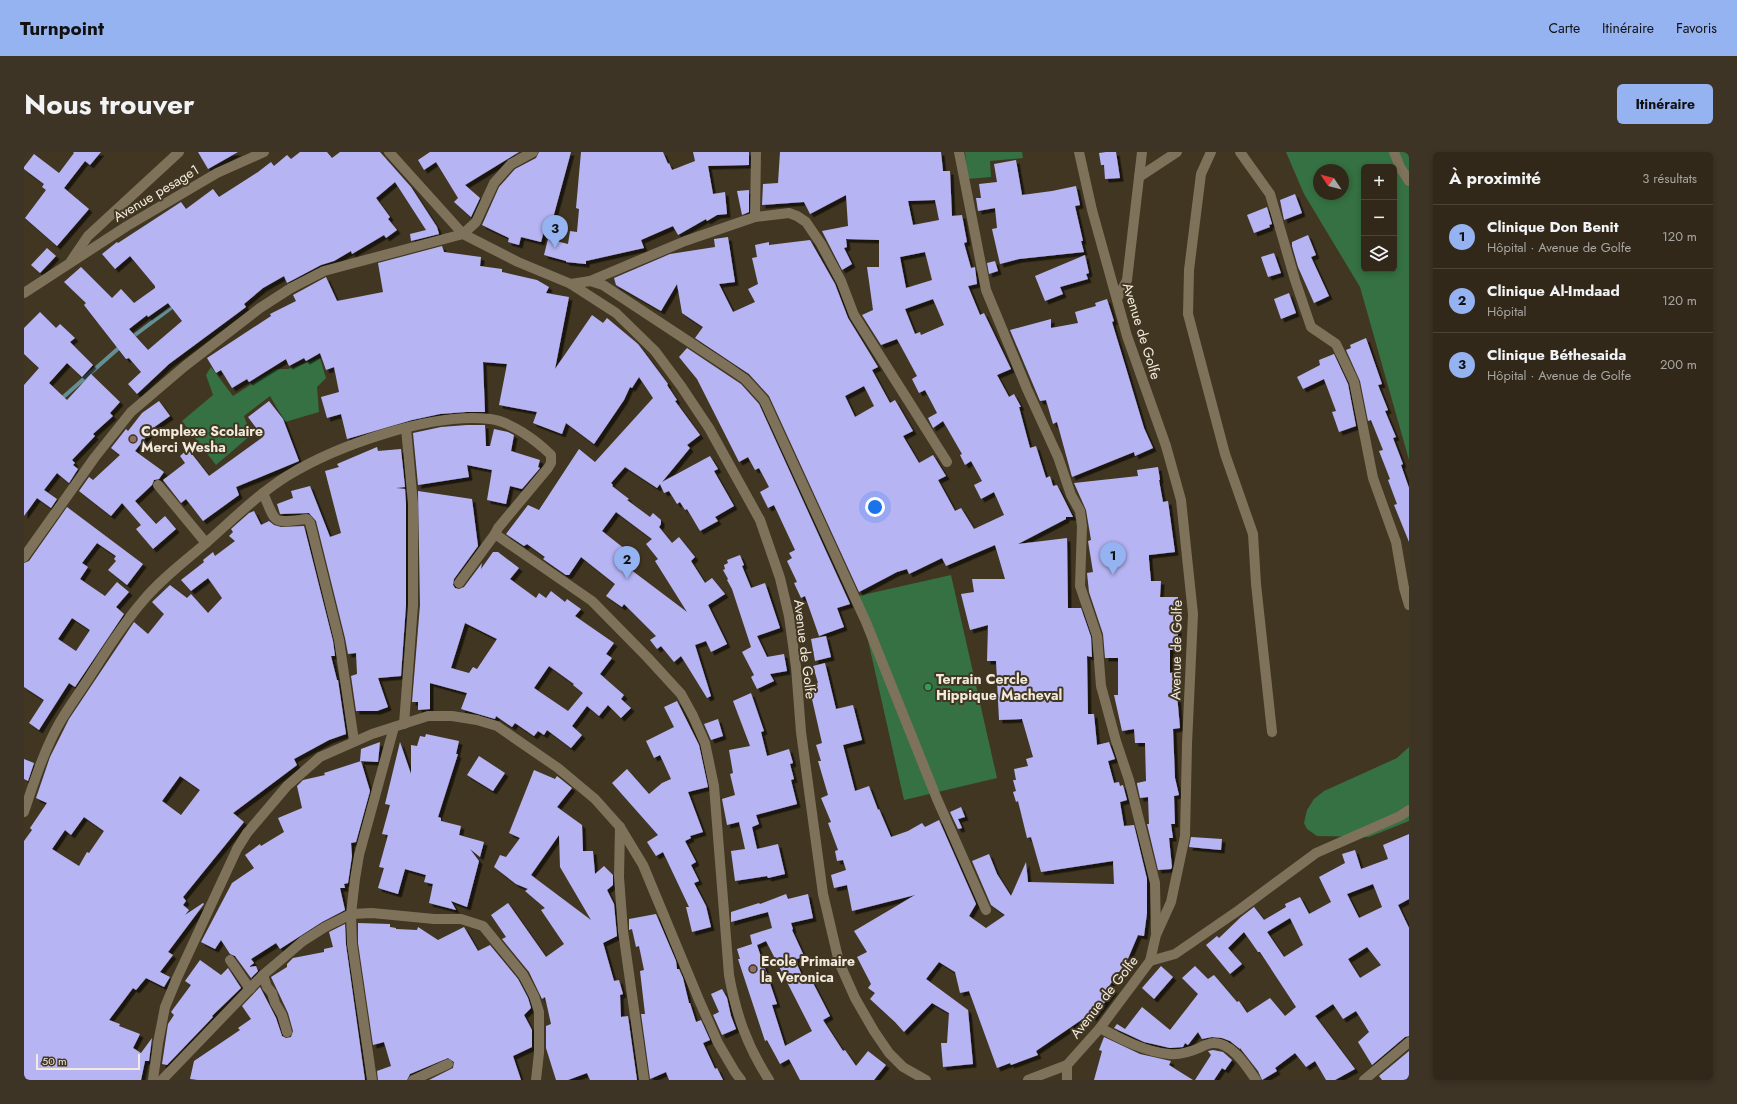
<!DOCTYPE html>
<html lang="fr">
<meta charset="utf-8">
<style>
body{margin:0;font-family:Jost,sans-serif;background:#3d3426;color:#f1f3f6}
.controls{position:absolute;right:12px;top:12px;display:grid;overflow:hidden;border-radius:6px;box-shadow:0 2px 6px #0003}
.controls button{width:36px;height:36px;display:grid;place-items:center;padding:0;border:0;border-bottom:1px solid #4c4438;background:#312819;color:#f1f3f6;font:20px sans-serif}
.compass{position:absolute;left:1289px;top:12px;width:36px;height:36px;border-radius:50%;background:#312819;box-shadow:0 2px 6px #0003;rotate:305deg}
.scale{position:absolute;left:12px;bottom:10px;width:104px;box-sizing:border-box;padding-left:4px;border:2px solid #f1eadd;border-top:0;font-size:11px;line-height:14px;white-space:nowrap;color:#f1eadd;-webkit-text-stroke:3px #413621;paint-order:stroke}
.you{position:absolute;left:851px;top:355px;width:14px;height:14px;margin:-10px;border:3px solid #fff;border-radius:50%;background:#1a73e8;box-shadow:0 0 0 6px #1a73e833}
.badge{display:grid;place-items:center;width:26px;height:26px;border-radius:50%;background:#95b2f1;color:#111;font-size:13px;font-weight:700}
.pin{position:absolute;translate:-50% -33px;filter:drop-shadow(0 1px 2px #0008)}
.pin::after{content:'';position:absolute;top:21px;width:14px;height:12px;background:inherit;clip-path:polygon(0 0,100% 0,50% 100%)}
.list{margin:0;padding:0;list-style:none}
h2{display:flex;justify-content:space-between;align-items:center;height:52px;margin:0;padding:0 16px;font-size:17px}
h2 small{font-size:13px;font-weight:400;color:#a8a6a2}
.list li{display:grid;grid-template-columns:26px 1fr auto;gap:12px;align-items:center;box-sizing:border-box;height:64px;padding:0 16px;border-top:1px solid #4c4438}
.list b{display:block;font-size:15px;white-space:nowrap}
.list p{margin:0;font-size:13px;white-space:nowrap;color:#a8a6a2}
.list em{font-size:13px;font-style:normal;color:#a8a6a2}
.icon{flex:none;width:22px;height:22px;fill:none;stroke:currentColor;stroke-width:2;stroke-linecap:round;stroke-linejoin:round}
.map{position:relative;flex:none;width:1385px;height:928px;overflow:hidden;border-radius:6px}
header{display:flex;align-items:center;gap:24px;box-sizing:border-box;height:56px;padding:0 20px;background:#95b2f1;color:#111}
header strong{font-size:19px}
nav{display:flex;gap:22px;margin-inline-start:auto;font-size:14px}
.intro{display:flex;align-items:center;justify-content:space-between;box-sizing:border-box;height:96px;padding:0 24px}
h1{margin:0;font-size:28px}
.button{padding:10px 18px;border-radius:6px;background:#95b2f1;color:#111;font-size:14px;font-weight:700}
main{display:flex;gap:24px;padding:0 24px}
aside{flex:1;background:#312819;border-radius:6px;box-shadow:0 2px 6px #0003}
.map>svg:first-child{display:block}
</style>
<header>
<strong>Turnpoint</strong>
<nav><a>Carte</a><a>Itinéraire</a><a>Favoris</a></nav>
</header>
<div class="intro"><h1>Nous trouver</h1><a class="button">Itinéraire</a></div>
<main>
<div class="map">
<svg width="1385" height="928" viewBox="0 0 1385 928">
<defs>
<filter id="shadow"><feDropShadow dx="3.5" dy="3.5" stdDeviation="0" flood-color="#0009"/></filter>
</defs>
<rect width="100%" height="100%" fill="#413621"/>
<!-- green -->
<g fill="#357142" fill-rule="evenodd">
<path d="M941 0H998L999 6 966 9 967 25 944 27Z"/>
<path d="M1262 0H1385V308L1336 135 1280 42ZM1340 15H1370V117H1340ZM1295 18H1319V42H1295Z"/>
<path d="M296 206 302 226 293 235 295 260 261 270 246 244 220 264 227 283 192 313 158 269 189 243 182 223 187 215 209 244 251 217H264Z"/>
<path d="M927 423 973 626 880 648 834 444Z"/>
<path d="M1385 595V669L1345 685 1293 684 1283 677 1280 671 1283 658 1290 647 1300 639 1373 606Z"/>
</g>
<g fill="none" stroke-linecap="round" stroke-linejoin="round">
<!-- stream -->
<g stroke="#649095" stroke-width="4">
<path d="M107 186 151 153"/>
<path d="M36 248 97 194"/>
</g>
</g>
<!-- building -->
<g fill="#b7b4f4" fill-rule="evenodd" filter="url(#shadow)">
<path d="M49 0H77L66 13 61 9 40 36 65 57 33 94 1 66 22 38 18 35 20 32 0 17V15L10 2 35 21 50 1Z"/>
<path d="M174 0H214L184 17Z"/>
<path d="M276 0H303L308 6 316 0H356L387 35 413 75 415 82 387 89 386 82 402 78 371 30 352 46 366 65 364 67 373 78 362 86 360 83 328 102 327 99 310 109 297 113 263 131 260 124 239 136 220 152 222 155 145 212 113 242 104 232 117 220 105 206 102 207 60 153 62 151 40 130 57 115 88 146 97 137 110 151 131 136V134L106 104 91 117 78 102 93 90 94 91 157 50 162 57 189 37 195 45 234 20 247 10 250 14 263 3 267 7ZM144 151 158 169 124 198 105 177 123 163 124 165Z"/>
<path d="M406 0H495L441 33 456 46 447 65 430 50 434 46 412 10 400 18 394 8Z"/>
<path d="M515 0H547L529 66 524 65 517 90 497 85 495 93 484 90 485 86 458 73 475 35 491 17 512 6Z"/>
<path d="M557 0H639L644 12 645 11 648 18 671 9 669 0H725V13L684 14 689 42 701 40 703 62 693 63 683 69 682 67 654 83 649 74 617 88 620 96 562 109V112L542 110V109L520 103 524 87 544 92 546 79 553 80 555 57 552 56Z"/>
<path d="M756 0H917L919 19H926L928 64 938 63 943 90 940 91 947 116 951 115 953 132 944 134 956 163 960 161 987 217 973 223 985 245 990 242 997 255H995L1006 296 1012 294 1022 326 1026 324 1029 334 1033 333 1049 365H1042V367L994 392 1043 386 1044 456H1057L1067 485 1068 505 1063 504 1064 562H1070L1073 593 1085 590 1091 607 1084 609 1090 631 1095 630 1096 634 1099 633 1103 648 1096 650 1100 674 1110 673 1123 727V761L1120 784 1114 783 1103 809 1085 834 1090 838 1069 866 1066 862 1012 899 1014 903 987 913 986 911 973 916 945 839 936 841 931 820 915 810 902 827 944 858 949 912 919 915 917 891H923L925 861 908 851 880 880 871 870 846 847 851 841 844 836 847 832 833 805 843 800 830 779 891 743 828 759 823 733 810 736 807 723 822 718 819 708 813 709 811 699 814 698 804 671 807 670 797 646 804 643 794 609H797L792 593 798 591 785 534 794 531 789 514 801 511 812 557 829 553 838 588 819 593 831 639 845 634 854 658 855 657 867 685 884 679 898 671 901 675 915 668 952 752 945 764 962 776 981 763 967 753 948 709 965 702 973 722 987 744 1002 710 1004 730 1090 732 1089 709 1017 720 1007 685 1003 686 994 649 992 650 989 640 992 639 989 628H992L990 617 1004 614 1002 607 1009 605 998 567 975 568 972 509H963L964 473 946 478 937 442 950 440 948 427H981L971 393 922 414 918 406 885 422 883 417 873 420 835 440 745 244 725 222 671 186 679 175 658 161 653 132 637 159 592 133 590 126 646 102 691 95 690 87 704 85 711 130 695 132 709 160 731 150 724 137 734 132 728 106 733 105 731 93 745 90V93L786 88 811 132 824 166 854 215 848 218 866 251 871 248 889 279 879 284 895 311 909 303 922 324 914 328 931 359 937 356 950 377 980 363 970 340 957 347 950 333 958 329 947 309 941 313 936 303 938 302 919 269 909 276 904 266 913 261 901 238 895 241 888 227 893 224 873 187 857 193 838 163 849 158 843 115H855V88L822 87 823 95 820 96 828 112 818 118 798 79 824 74 822 43 786 62 780 50 738 53 739 32 754 31ZM911 48 915 68 889 73 884 49ZM901 100 908 128 882 136 876 105ZM909 147 920 173 897 183 896 180 891 182 881 157ZM840 234 850 254 831 265 821 244Z"/>
<path d="M1082 0H1092L1096 26 1081 27 1080 13H1077L1075 1Z"/>
<path d="M992 8 998 43 1028 39 1052 34 1056 53 1051 54 1059 89H1057L1060 100 995 107 976 112 968 77 973 76 971 56 954 59 952 46H957L955 32 973 30 970 12Z"/>
<path d="M725 38V60L718 63 713 39Z"/>
<path d="M1271 42 1278 61 1260 68 1256 48Z"/>
<path d="M1243 55 1248 72 1245 73 1246 75 1230 81 1223 63Z"/>
<path d="M1284 83 1292 103 1287 105 1305 144 1290 151 1274 115 1268 94V90Z"/>
<path d="M418 94 420 100 457 105 456 114 478 117V120L513 128 525 135 522 141 545 145 531 217 568 163 579 171 583 166 614 192 644 232 643 233 653 248 651 249 676 283 663 293 666 296 638 330 686 304 694 317 690 319 710 354 691 365 694 369 676 379 663 357 661 358 656 350 653 352 645 339 640 341 636 332 633 336 601 315 587 331 589 333 588 334 605 347 603 348 626 365 629 361 637 368V372L635 375 648 391 655 385 671 405 667 409 681 431 688 426 701 442 684 453 703 492 687 500 682 489 671 493 687 544 683 546 657 504 650 510 637 494 633 497 626 488 632 484 600 452 598 455 582 444 591 432 557 405 545 423H542L519 407 521 405 503 392 500 394 482 382 504 353 515 358 555 297 571 310 629 246 615 225 608 236 606 235 600 248 570 292 542 271 538 282 509 271 513 260 475 253 483 212 459 210 461 260H442L416 262 388 268 323 287 317 262 303 266 297 245 315 240 310 215 302 218 296 201 282 209 280 206 265 214 262 207 225 230 223 227 208 236 197 218 192 221 183 206 247 164 246 162 272 149 269 143 302 125 313 149 359 140 354 111ZM592 360 628 387 622 392 634 407 631 409 663 460 598 411 606 401 578 379Z"/>
<path d="M23 96 32 104 16 121 7 113Z"/>
<path d="M1250 101 1257 121 1244 125 1237 105Z"/>
<path d="M1061 103 1065 121 1062 122 1064 127 1036 135 1039 142 1021 149 1011 124Z"/>
<path d="M971 109 974 119 965 122 963 111Z"/>
<path d="M1265 141 1272 161 1257 167 1250 147Z"/>
<path d="M1083 147 1090 169 1088 170 1102 216 1120 276 1129 296 1111 304 1110 300 1048 325 1033 270 1029 272 1022 248 1016 249 986 178 1027 167V176L1054 171 1051 160 1072 154 1071 151Z"/>
<path d="M16 160 32 176 36 172 51 186 46 190 69 213 58 225 43 211 25 231 43 248 67 222 96 250 86 261 89 264 69 282 71 284 48 308 51 311 49 313 54 317 45 331 33 321 20 338 33 347 27 356 13 346 0 364V233L15 216 0 202V176Z"/>
<path d="M1342 186 1358 232 1354 233 1364 258 1361 259 1372 285 1369 286 1379 312 1377 313 1385 336V390L1370 353 1373 352 1364 328 1366 327 1355 299 1359 298 1347 268 1344 269 1336 229 1322 198 1327 196 1326 193Z"/>
<path d="M663 196 717 232 735 252 826 452 813 456 820 475 795 484 781 444 777 446 770 431 773 430 763 409 768 406 765 401 771 398 750 353 744 356 736 340 745 335 735 316 731 318 724 305 715 310 673 227 655 205Z"/>
<path d="M1310 202 1324 232 1332 274 1315 280 1308 260 1312 259 1300 227 1279 237 1273 225 1296 213 1295 208Z"/>
<path d="M135 249 146 264 129 276 111 299 140 320 135 327 130 328 128 333 111 349 132 372 141 364 152 377 129 397 112 377 117 373 98 351 87 364 55 339 65 325 69 328 96 303 87 296 102 277 104 279 118 261Z"/>
<path d="M245 249 259 267 275 309 212 335 215 343 179 369 162 347 157 351 139 328 161 311 156 304 164 297 185 324 239 285 224 265Z"/>
<path d="M443 273H461L462 294H466L470 277 484 280 490 283 487 299 516 308 514 315 516 316 498 337 486 334 482 352 463 348 468 318 443 313 445 325 394 333 389 281 417 275Z"/>
<path d="M353 295 354 299 377 297 381 335 372 336 381 337 382 352V453L377 524 354 526 364 555 353 559H332L327 524 333 522 332 501 324 502 321 486 292 369 285 361 256 362 253 352 269 346 267 339 286 334 306 385 317 381 301 319 315 315 313 312Z"/>
<path d="M1134 315 1136 328H1135L1139 350 1144 349 1151 400 1125 403V408L1127 429H1137L1136 445H1154V498H1146V521L1151 520 1156 576 1149 577 1151 626 1155 643 1150 644 1151 672H1147L1149 686H1145L1148 715 1147 717 1134 718 1123 672H1125L1124 645 1116 646 1113 632V631L1122 629 1121 591H1111L1110 577 1098 579 1090 543H1094V506H1081L1079 482 1065 440 1063 421 1069 420 1064 389 1067 388 1062 358 1050 331 1114 324 1113 318Z"/>
<path d="M394 339 448 347 454 394 430 427 429 433 431 436 435 437 440 435 458 411 457 417 469 400H474L495 416 486 427 512 446 515 441 522 446 527 439 541 450 543 447 557 457 551 464 590 491 582 502 588 506 576 522 600 543 597 547 607 556 597 566 584 553 575 564 563 554 548 574 558 583 547 596 523 578 520 583 514 579 510 584 491 571 488 575 472 564 471 567 437 557 443 541 406 531V557L394 558V550H388L396 453ZM441 471 473 487 453 517 449 515 445 521 427 516ZM525 514 550 532 549 533 559 541 544 559 510 536Z"/>
<path d="M43 355 119 412 103 433 84 418 92 409 90 407 92 404 73 391 58 411 64 415 56 427 81 444 93 430 105 440 92 455 100 462 51 535 45 531 15 578 5 571 20 548 0 535V411L5 409ZM48 466 66 478 52 499 34 487Z"/>
<path d="M230 359 237 373 245 369 250 373 257 375 280 374 309 489 311 504H307L313 528H314L322 582 305 588 270 607 273 613 209 661 220 670 159 745 162 749 159 753 165 758 161 763 179 751 180 752 144 800 149 803 136 820 146 825 140 835 122 826 112 838 109 836 85 868 96 872 95 874 116 882 109 896 117 901 128 886 125 909H121L117 928H0V689L8 678 6 676 23 651 12 646 26 605 45 567 110 470 124 482 140 462 128 450 146 433 163 446 167 442 184 461 198 446 184 426 167 439 157 428 180 410 179 408 189 400 191 404 211 389 205 384 209 380 207 377 225 361ZM156 624 176 638 157 663 138 649ZM60 665 80 679 65 701 63 700 55 714 28 697 41 678 47 683Z"/>
<path d="M716 403 720 413 718 414 727 436 741 431 756 476 733 484 743 505 760 502 763 519 746 522 750 529 733 537 727 525 730 523 718 500 727 495 708 437 703 428 704 427 699 418 701 417 700 413 704 411 703 408Z"/>
<path d="M802 484 807 505 791 509 787 487Z"/>
<path d="M727 541 740 579 737 580 743 604 765 597 769 611 766 612 770 627 767 628 773 652 732 663 735 672 728 675 733 697 754 692 761 722 744 726 743 724 711 729 707 699 721 697 715 670 703 673 698 647 711 643 706 622 709 621 705 598 726 594 709 549Z"/>
<path d="M653 549 675 593 684 635 664 640 679 680 666 684 667 686 661 689 672 710 667 713 675 729 670 731 682 754 687 775 668 780 662 755H665L639 700 632 704 623 690 634 683 588 631 603 617 625 642 638 631 647 627 636 603 630 606 622 589 650 575 640 555Z"/>
<path d="M694 567 699 584 687 588 680 572Z"/>
<path d="M402 582 435 589 432 602H434L414 665 417 666V669L437 674 435 683 460 690 456 705 446 697 455 709 443 755 427 749 432 758 405 751 409 732 400 730 402 723 381 717 374 742 354 736 360 716 355 715 364 683 358 682 366 653 361 652 376 590 387 622V593L393 594 396 584 401 585Z"/>
<path d="M356 590 354 610 336 609 337 597Z"/>
<path d="M455 604 481 621 469 639 443 623Z"/>
<path d="M0 607 10 611 4 629 0 627Z"/>
<path d="M337 609 346 639 332 690 327 691 328 704 324 731 320 732 321 736H316L321 758 298 770 256 797 252 791 227 807 230 811 226 814V815L232 814 234 819 227 826 211 804 206 802 197 788 191 797 177 790 208 731 230 716 221 703 236 692 237 694 260 680 254 666 278 656 273 634 279 628 301 623 300 621Z"/>
<path d="M510 618 531 627 533 624 548 636 533 655 558 673 559 699H569L571 722 580 714 589 723V733L583 738 590 752 593 784 579 791 580 794 590 829 595 828 599 842 596 843 597 865 604 864 613 928H566L563 921 544 928H532L522 896V874L527 872 521 845 518 847 505 820 478 787 482 785 467 763 484 751 522 805 540 792 517 758 521 756 501 739 504 737 492 732 470 715 476 703 482 705 496 686 485 681ZM535 683 536 715 567 768 507 723Z"/>
<path d="M937 655 941 665 934 667 938 676 934 677 926 660Z"/>
<path d="M1385 682V747L1374 753 1385 776V884L1381 885 1348 913 1334 890 1345 880 1332 859 1319 867 1309 852 1291 864 1331 917 1311 928H1302L1291 909 1282 915 1271 901 1251 916 1253 919 1238 928 1234 919 1216 896V897L1206 889 1198 886 1188 885 1178 887 1174 880 1164 893 1161 891 1159 895 1146 896 1120 890 1090 876 1093 872 1101 877 1118 855 1146 878 1174 842 1158 826 1171 814 1184 827 1190 823 1213 850 1215 849 1223 861 1246 846 1261 864 1272 855 1236 800H1234L1220 780 1204 796 1218 812 1206 822 1182 793 1193 784 1195 786 1217 765 1230 755 1240 768 1262 755 1261 752 1276 745 1285 762 1307 750 1295 725 1321 711 1318 702 1331 698 1337 717 1364 707 1359 693ZM1349 732 1358 755 1335 766 1323 742ZM1266 766 1279 793 1260 805 1243 780ZM1343 795 1357 813 1336 826 1324 807Z"/>
<path d="M1167 685 1198 687 1197 698 1165 695Z"/>
<path d="M762 742 764 747 784 742 789 766 767 771 769 777 768 778 780 804 771 808 782 832 788 829 806 864 799 868 819 899 821 898 832 914 844 899 862 913 850 928H776L765 907 756 912 743 888 741 889 714 807H716L713 797 728 792 726 783 748 776 744 760 707 770V760L735 751 736 752ZM742 789 788 879 761 894 748 853 753 852 733 793Z"/>
<path d="M632 762 652 809 653 817H655L659 826 665 851H666L672 870 677 868 686 888 679 891 691 917 693 916 699 928H645L642 920 626 927 617 862H621L616 819 620 818 615 794 612 795 608 777 605 778V767Z"/>
<path d="M334 771 366 772V775L372 776V777L393 778 394 775 414 788 440 775 454 799 466 793 494 827 504 846 507 856 500 863 508 878V895L489 904 497 928H405L429 916 430 910 424 906 386 922 383 928H354L353 919 367 914 360 890 349 893 334 791Z"/>
<path d="M321 772 322 793 341 928H174L166 927 170 909 216 878 214 876 227 867 218 854 236 835 252 866 258 884 262 886 267 885 269 879 264 861 247 825 263 815V812L269 806 300 800V797L309 795 305 780Z"/>
<path d="M176 808 197 823 204 816 217 836 188 864 189 865 143 913 138 912 144 872 150 863 147 860 167 833 161 829Z"/>
<path d="M1137 814 1149 825 1130 847 1118 836Z"/>
<path d="M698 837 703 846 707 864 712 877 698 883 689 863 695 860 687 842Z"/>
<path d="M1080 885 1116 902 1147 909 1145 913 1169 928H1070L1078 899 1075 898Z"/>
<path d="M1189 898 1199 900 1208 908 1201 918 1198 916 1190 928H1171L1187 903 1184 899Z"/>
<path d="M1385 899V928H1358L1355 924Z"/>
</g>
<g fill="none" stroke-linecap="round" stroke-linejoin="round">
<!-- street -->
<g stroke="#7e725b" stroke-width="10">
<path d="M365 0 439 82 494 110 547 132 592 161 631 199 657 234 685 276 736 368 756 426 765 464 772 515 777 580 799 742 815 810 831 846 850 879 865 901 879 915 902 928"/>
<path d="M935 0 962 138 1003 237 1034 305 1047 343 1056 359 1058 374 1056 434 1073 484 1077 534 1092 589 1105 628 1131 731 1132 780"/>
<path d="M1187 0 1177 22 1165 118 1164 162 1201 302 1229 382 1232 432 1248 580"/>
<path d="M1216 0 1246 42 1271 128 1287 175 1312 192 1330 230 1349 326 1372 390 1380 436 1385 453"/>
<path d="M1370 0 1376 15 1385 29"/>
<path d="M1115 25 1153 0"/>
<path d="M731 65 732 0"/>
<path d="M47 109 64 84 155 0"/>
<path d="M566 129 579 133 705 216 721 227 740 248 842 470 913 647 962 758"/>
<path d="M547 132 566 129 661 89 731 65 765 61 773 64 782 70 797 92 817 129 830 163 923 310"/>
<path d="M0 141 103 74 193 21 240 0"/>
<path d="M1093 147 1103 128 1118 0"/>
<path d="M134 333 182 391"/>
<path d="M239 341C253 373 247 371 283 367L286 371 315 488 330 589"/>
<path d="M0 405 71 305 107 260 161 214 236 156 267 136 300 119 439 82 452 70 470 31 487 12 509 0"/>
<path d="M435 431 471 382"/>
<path d="M380 572 389 453V352L382 276"/>
<path d="M0 660C10 630 20 598 36 570 46 553 58 537 68 521 84 496 99 472 118 450 136 428 160 410 182 391 208 368 233 343 263 324 312 294 407 260 466 267 486 269 513 289 527 303V311L524 316 474 376 471 382 568 449 624 506 657 542 669 564 681 591 690 634 705 823C712 862 723 894 745 928"/>
<path d="M596 675 595 725 599 779 620 928"/>
<path d="M206 808 226 837"/>
<path d="M1126 809 1151 802 1215 758 1292 701 1376 664 1385 658"/>
<path d="M239 823 243 835 248 841 251 851 258 863 263 880"/>
<path d="M1076 876C1097 887 1121 900 1145 902 1155 903 1166 900 1175 896 1179 894 1185 891 1189 891 1208 890 1223 915 1232 928"/>
<path d="M1043 913V928"/>
<path d="M129 928 134 891 141 855 153 826 213 697 223 681 263 634 296 605 348 582 404 564H428L453 568 473 574 534 616 571 647 596 675 619 713 675 848 694 891 711 920 717 928"/>
<path d="M138 928 239 823 279 789 301 775 327 762 348 761 410 767H437L459 774 499 823 510 844 515 860V901L512 928"/>
<path d="M348 928 328 792 327 762 331 727 335 703 370 575"/>
<path d="M389 928 424 912"/>
<path d="M1004 928 1043 913 1076 876 1126 809 1132 783 1147 750 1161 684 1163 592 1169 462 1157 348 1142 294 1103 184 1068 58 1055 0"/>
<path d="M1340 928 1385 890"/>
</g>
</g>
<!-- markers -->
<g fill="#8d6e63" stroke="#413621" stroke-width="1.5">
<circle cx="109" cy="287" r="4"/>
<circle cx="729" cy="817" r="4"/>
</g>
<circle fill="#2e9e5b" stroke="#413621" stroke-width="1.5" cx="904" cy="535" r="4"/>
<g text-anchor="middle" dominant-baseline="central" stroke-width="4" stroke-linejoin="round" paint-order="stroke">
<!-- street labels -->
<g font-size="14" fill="#f1eadd" stroke="#413621">
<text transform="translate(132 41) rotate(-31)">Avenue pesage1</text>
<text transform="translate(1118 179) rotate(73)">Avenue de Golfe</text>
<text transform="translate(781 497) rotate(83)">Avenue de Golfe</text>
<text transform="translate(1152 498) rotate(-89)">Avenue de Golfe</text>
<text transform="translate(1080 845) rotate(-52)">Avenue de Golfe</text>
</g>
<!-- poi labels -->
<g font-size="14" font-weight="bold" fill="#f1eadd" stroke="#413621" text-anchor="start">
<text x="117" y="279">Complexe Scolaire<tspan x="117" dy="16">Merci Wesha</tspan></text>
<text x="912" y="527">Terrain Cercle<tspan x="912" dy="16">Hippique Macheval</tspan></text>
<text x="737" y="809">Ecole Primaire<tspan x="737" dy="16">la Veronica</tspan></text>
</g>
</g>
</svg>
<div class="controls">
<button>+</button>
<button>−</button>
<button><svg class="icon" aria-label="layers" viewBox="0 0 24 24"><path d="M12 4l9 5-9 5-9-5zM3 14l9 5 9-5"/></svg></button>
</div>
<svg class="compass" viewBox="-18 -18 36 36"><path d="M0-13l5 13h-10z" fill="#e53935"/><path d="M0 13l5-13h-10z" fill="#a8a6a2"/></svg>
<div class="scale">50 m</div>
<div class="you"></div>
<div class="pin badge" style="left:1089px;top:423px">1</div>
<div class="pin badge" style="left:603px;top:427px">2</div>
<div class="pin badge" style="left:531px;top:96px">3</div>
</div>
<aside>
<h2>À proximité<small>3 résultats</small></h2>
<ul class="list">
<li><span class="badge">1</span><div><b>Clinique Don Benit</b><p>Hôpital · Avenue de Golfe</p></div><em>120 m</em></li>
<li><span class="badge">2</span><div><b>Clinique Al-Imdaad</b><p>Hôpital</p></div><em>120 m</em></li>
<li><span class="badge">3</span><div><b>Clinique Béthesaida</b><p>Hôpital · Avenue de Golfe</p></div><em>200 m</em></li>
</ul>
</aside>
</main>
